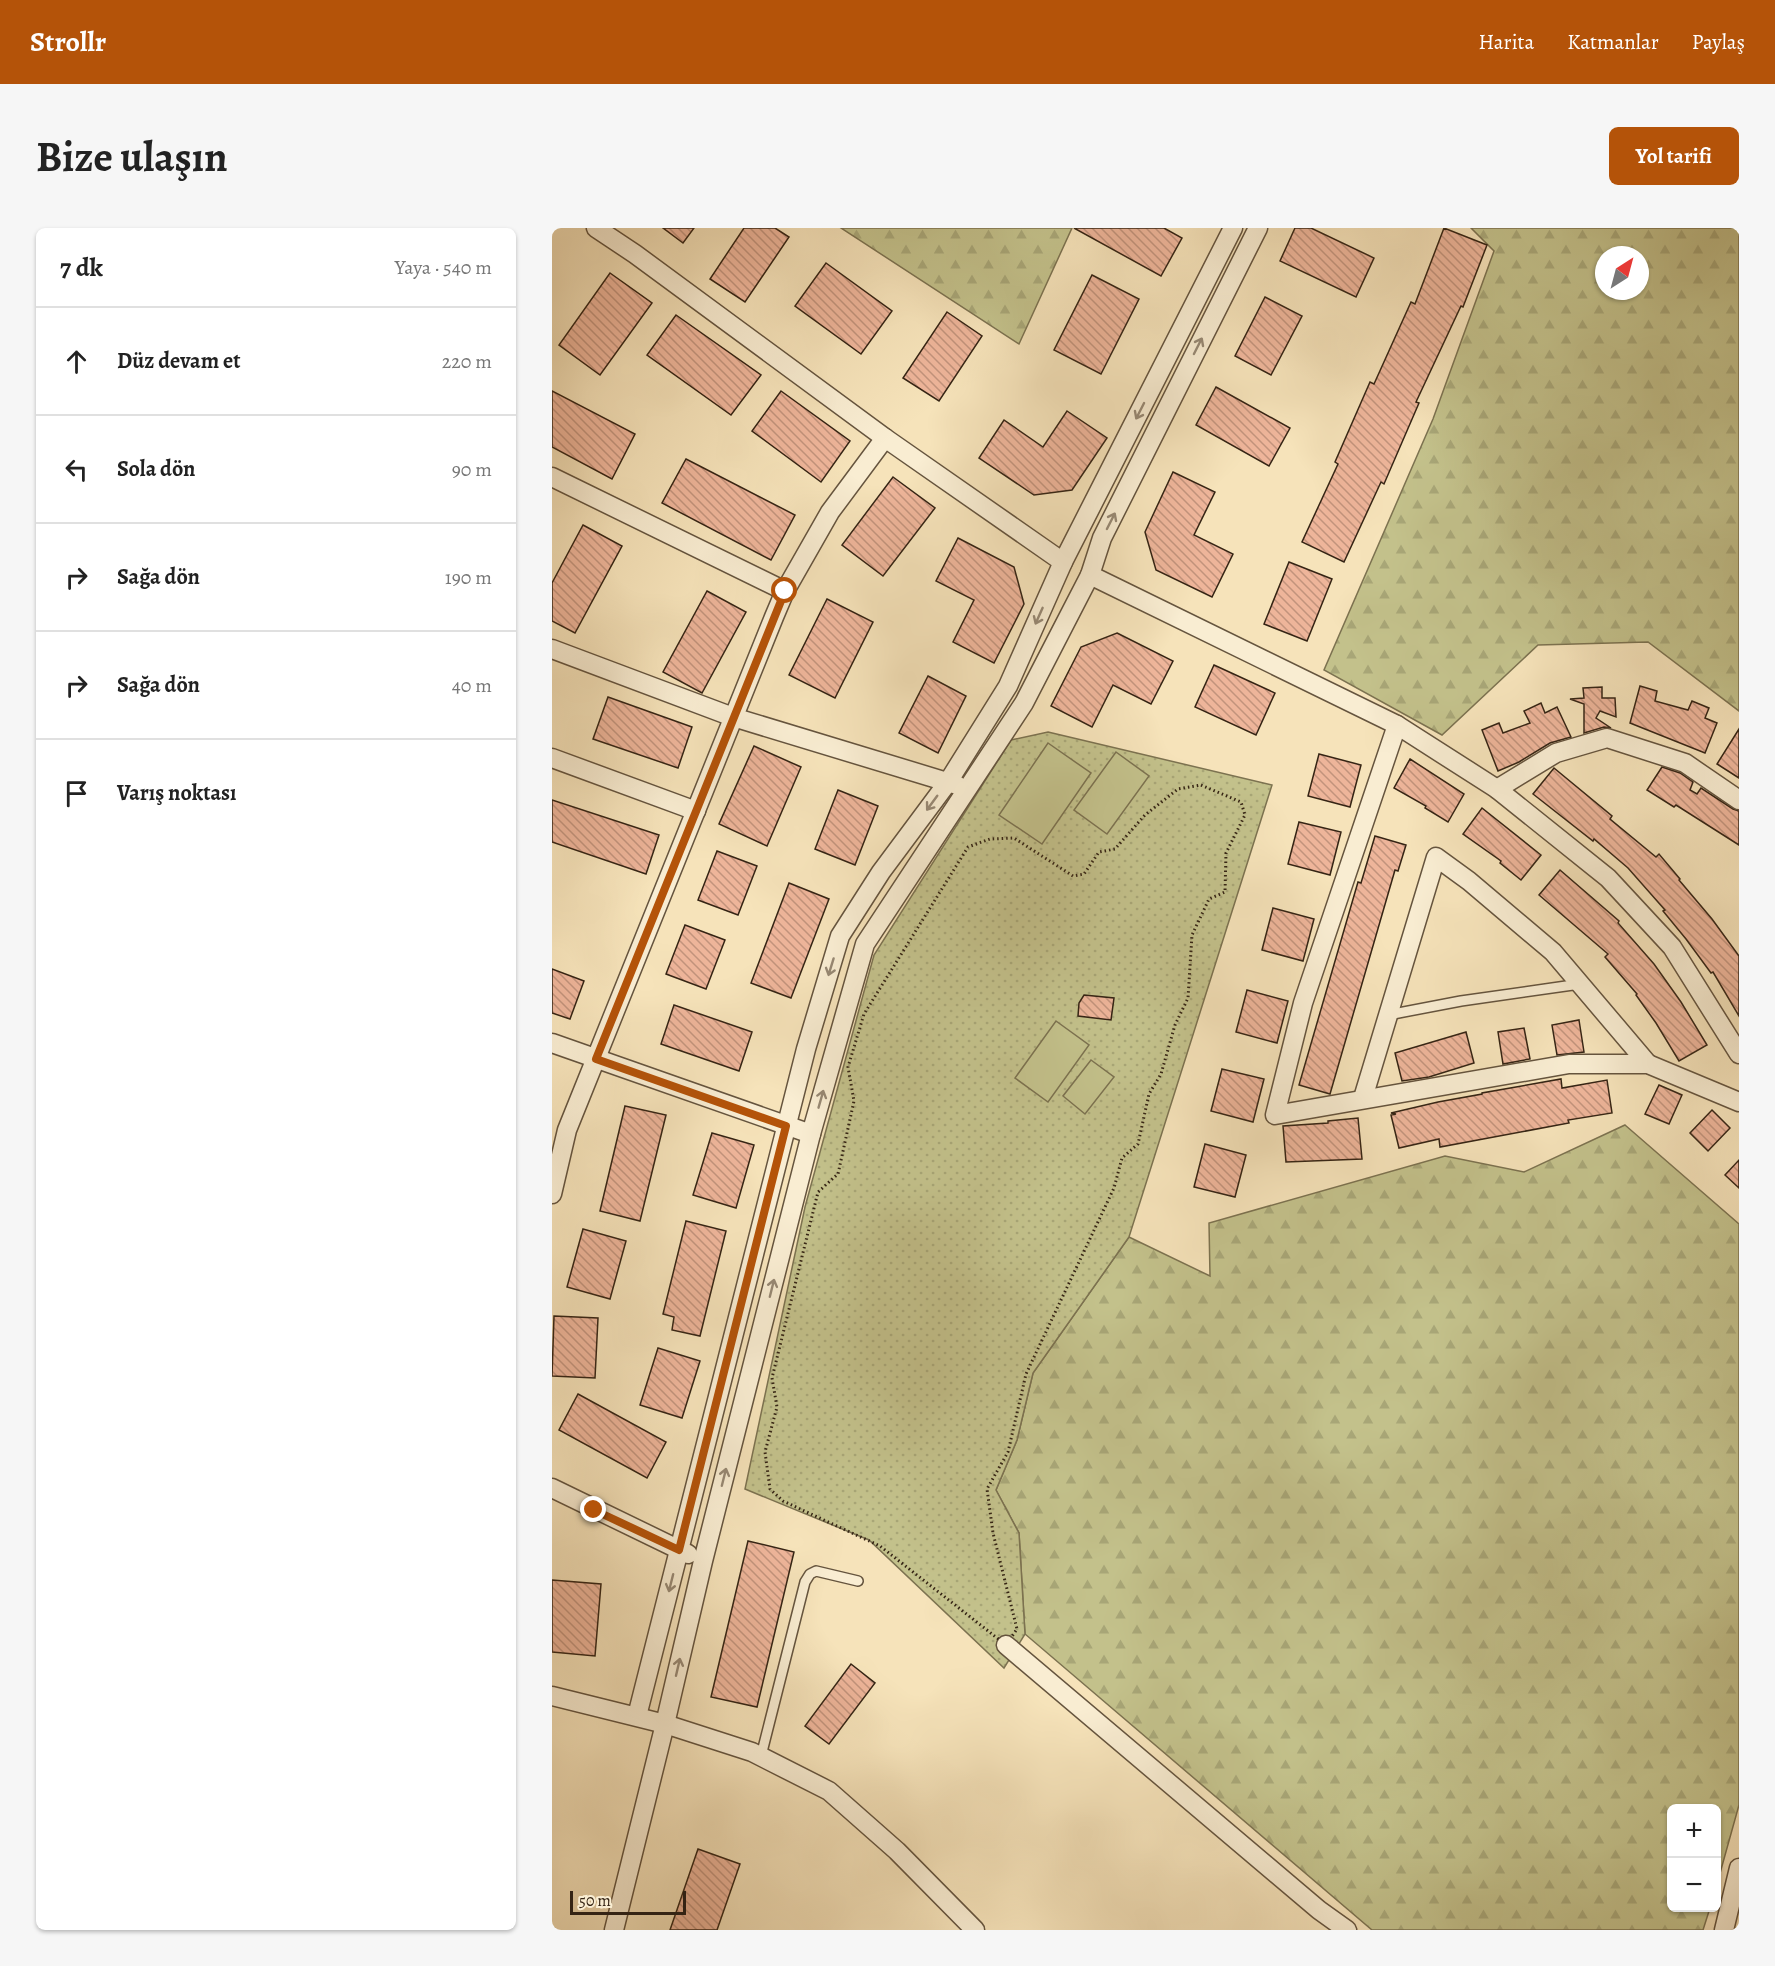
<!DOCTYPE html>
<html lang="tr">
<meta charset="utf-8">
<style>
body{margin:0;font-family:Alegreya,serif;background:#f6f6f6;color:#222}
.controls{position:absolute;right:18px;bottom:18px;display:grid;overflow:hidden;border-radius:9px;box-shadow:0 2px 4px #0004}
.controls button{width:54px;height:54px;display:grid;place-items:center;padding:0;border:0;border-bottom:2px solid #e0e0e0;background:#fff;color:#222;font:30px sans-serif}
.compass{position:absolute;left:1043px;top:18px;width:54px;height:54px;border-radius:50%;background:#fff;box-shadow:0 2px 4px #0004;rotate:36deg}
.scale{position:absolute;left:18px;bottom:15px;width:116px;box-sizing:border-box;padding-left:6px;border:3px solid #352414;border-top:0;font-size:16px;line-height:21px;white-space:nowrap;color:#352414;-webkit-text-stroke:4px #f9edd2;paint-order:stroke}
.stop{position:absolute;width:18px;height:18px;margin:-14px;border:4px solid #b45309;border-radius:50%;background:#fff}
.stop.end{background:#b45309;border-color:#fff;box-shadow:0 2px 6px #0008}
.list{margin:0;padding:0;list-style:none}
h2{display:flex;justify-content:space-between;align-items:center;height:78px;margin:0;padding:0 24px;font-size:26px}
h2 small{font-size:20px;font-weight:400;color:#767676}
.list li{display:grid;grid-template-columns:39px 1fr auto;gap:18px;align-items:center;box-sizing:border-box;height:108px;padding:0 24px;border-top:2px solid #e0e0e0}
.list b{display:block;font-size:22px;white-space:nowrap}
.list em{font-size:20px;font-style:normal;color:#767676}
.icon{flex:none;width:33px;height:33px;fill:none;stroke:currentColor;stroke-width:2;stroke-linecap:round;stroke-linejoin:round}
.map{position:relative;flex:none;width:1187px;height:1702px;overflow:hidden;border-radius:9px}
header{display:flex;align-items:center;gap:36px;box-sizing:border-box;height:84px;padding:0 30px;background:#b45309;color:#fff}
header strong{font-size:28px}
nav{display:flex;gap:33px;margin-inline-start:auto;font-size:21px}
.intro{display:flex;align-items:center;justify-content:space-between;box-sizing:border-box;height:144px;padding:0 36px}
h1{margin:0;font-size:42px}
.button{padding:15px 27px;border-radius:9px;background:#b45309;color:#fff;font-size:21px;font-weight:700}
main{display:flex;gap:36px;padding:0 36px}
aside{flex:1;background:#fff;border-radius:9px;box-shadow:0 2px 4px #0004}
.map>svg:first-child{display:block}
</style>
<header>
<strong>Strollr</strong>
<nav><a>Harita</a><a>Katmanlar</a><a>Paylaş</a></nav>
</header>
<div class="intro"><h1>Bize ulaşın</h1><a class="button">Yol tarifi</a></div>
<main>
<aside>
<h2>7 dk<small>Yaya · 540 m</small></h2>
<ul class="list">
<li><svg class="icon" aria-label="ahead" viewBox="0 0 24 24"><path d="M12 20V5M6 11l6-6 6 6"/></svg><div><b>Düz devam et</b></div><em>220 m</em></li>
<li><svg class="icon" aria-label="left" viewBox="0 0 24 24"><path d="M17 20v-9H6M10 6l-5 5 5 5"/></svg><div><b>Sola dön</b></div><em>90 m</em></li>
<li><svg class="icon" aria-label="right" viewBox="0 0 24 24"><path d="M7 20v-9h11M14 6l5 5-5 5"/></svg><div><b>Sağa dön</b></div><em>190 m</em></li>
<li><svg class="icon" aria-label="right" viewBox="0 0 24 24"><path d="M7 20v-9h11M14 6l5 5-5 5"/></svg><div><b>Sağa dön</b></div><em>40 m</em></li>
<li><svg class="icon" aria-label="arrive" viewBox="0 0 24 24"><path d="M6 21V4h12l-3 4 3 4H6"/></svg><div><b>Varış noktası</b></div></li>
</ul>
</aside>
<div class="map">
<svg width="1187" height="1702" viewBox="0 0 1187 1702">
<defs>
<pattern id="forest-firs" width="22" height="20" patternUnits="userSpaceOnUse" patternTransform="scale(1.5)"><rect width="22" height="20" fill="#c3c18b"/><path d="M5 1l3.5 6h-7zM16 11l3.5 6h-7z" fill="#a8a677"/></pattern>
<pattern id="park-dots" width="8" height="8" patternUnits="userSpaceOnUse" patternTransform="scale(1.5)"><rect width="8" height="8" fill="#c3c18b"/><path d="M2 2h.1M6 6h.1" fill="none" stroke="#a8a677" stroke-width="1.8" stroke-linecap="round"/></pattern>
<pattern id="building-back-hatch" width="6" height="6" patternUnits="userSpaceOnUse" patternTransform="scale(1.5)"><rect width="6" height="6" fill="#eeb59a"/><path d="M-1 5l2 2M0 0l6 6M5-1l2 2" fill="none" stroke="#c2937c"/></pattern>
</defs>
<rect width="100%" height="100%" fill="#f6e3ba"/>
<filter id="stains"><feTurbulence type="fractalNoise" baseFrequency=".00333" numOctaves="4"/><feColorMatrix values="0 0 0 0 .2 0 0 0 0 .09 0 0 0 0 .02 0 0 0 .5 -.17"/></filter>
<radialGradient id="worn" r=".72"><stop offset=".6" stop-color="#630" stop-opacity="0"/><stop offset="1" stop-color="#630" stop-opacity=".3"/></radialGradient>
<!-- forest -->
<g fill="url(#forest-firs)" stroke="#7c7250" stroke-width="1.5" fill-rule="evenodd">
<path d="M289 0H520L467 116Z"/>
<path d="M919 0H1187V483L1096 414 986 417 890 507 772 442 881 191 942 23ZM1052 27H1088V63H1052Z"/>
<path d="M1073 897 1187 996V1577L1165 1656 1164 1580H1120V1680H1158L1151 1702H820L473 1406 467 1305 444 1262 465 1212 481 1145 577 1009 658 1048 657 995 893 928 972 944Z"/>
</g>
<!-- park -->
<path fill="url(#park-dots)" stroke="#7c7250" stroke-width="1.5" d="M496 504 720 557 577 1009 481 1145 465 1212 444 1262 467 1305 473 1406 452 1440 317 1312 193 1261 253 979 322 727 459 512Z"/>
<!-- garden -->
<g fill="#c3c18b" stroke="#7c7250" stroke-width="1.5">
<path d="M496 515 539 545 490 616 447 587Z"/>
<path d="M564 524 597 548 555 606 522 582Z"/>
<path d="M504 793 537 817 496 874 463 850Z"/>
<path d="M539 832 562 849 533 886 511 868Z"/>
</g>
<!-- building -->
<g fill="url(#building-back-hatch)" stroke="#352414" stroke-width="1.5">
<path d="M111 0H142L131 15Z"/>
<path d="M192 0H223L237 9 193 74 158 51Z"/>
<path d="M522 0H612L630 10 609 48Z"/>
<path d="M743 0H759L822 30 804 69 728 33Z"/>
<path d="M892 0 935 17 911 79 909 78 864 174 867 175 832 256 829 254 792 334 750 314 786 236 783 234 818 154 822 156 859 74 863 76Z"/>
<path d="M274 35 340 83 309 126 243 78Z"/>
<path d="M58 45 100 75 48 147 7 117Z"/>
<path d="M540 47 587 71 549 146 502 122Z"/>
<path d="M713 69 750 88 719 147 683 128Z"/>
<path d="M395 84 430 108 387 173 351 150Z"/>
<path d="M124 87 209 147 179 187 95 127Z"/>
<path d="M664 159 738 200 717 238 644 197Z"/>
<path d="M0 163 83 206 60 251 0 219Z"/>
<path d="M229 163 298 213 269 254 200 203Z"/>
<path d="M515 183 555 210 520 262 482 267 427 230 452 192 491 219Z"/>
<path d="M134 231 243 287 219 332 110 275Z"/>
<path d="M621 244 663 264 642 307 681 326 660 369 604 342 593 304Z"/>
<path d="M341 249 383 280 331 348 290 317Z"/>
<path d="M31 297 70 318 23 405 0 393V355Z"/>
<path d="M406 310 462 339 472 376 442 435 401 414 422 372 384 353Z"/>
<path d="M737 334 780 351 755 413 712 396Z"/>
<path d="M155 363 194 384 150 465 111 444Z"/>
<path d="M275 371 321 394 283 470 237 447Z"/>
<path d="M565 405 621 433 599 476 561 457 540 499 499 478 529 419Z"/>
<path d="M662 437 723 465 704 507 643 479Z"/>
<path d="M376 448 414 468 386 525 347 505Z"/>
<path d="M1088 458 1105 463 1103 473 1136 482 1140 473 1157 480 1153 490 1165 495 1153 525 1078 495Z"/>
<path d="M1050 459V470H1063L1064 489 1048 483 1044 490 1059 500 1052 499 1032 505V476L1018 471 1032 470 1031 460Z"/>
<path d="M56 469 140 499 126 540 41 511Z"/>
<path d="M989 475 993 485 1005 479 1019 509 998 515 967 534 946 543 930 502 947 495 951 505 978 495 972 483Z"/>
<path d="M1187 501V550L1165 536Z"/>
<path d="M202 518 249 539 215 618 167 596Z"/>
<path d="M767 526 809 537 798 579 756 568Z"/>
<path d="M858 531 912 566 896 594 873 580 874 578 842 560Z"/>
<path d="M1110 539 1128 545 1141 554 1138 562 1145 566 1149 560 1181 581 1187 583V617L1124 577 1122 579 1095 562Z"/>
<path d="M1002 540 1060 588 1058 591 1104 629 1107 626 1128 651 1127 652 1160 691 1187 728V788L1161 744 1159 745 1134 711 1111 683 1113 682 1076 640 1042 611 1041 613 981 566Z"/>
<path d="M286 562 326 578 303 637 263 621Z"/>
<path d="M0 572 107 607 94 646 0 614Z"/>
<path d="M930 580 989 627 969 652 948 635 949 633 911 606Z"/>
<path d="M747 594 789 604 778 647 736 636Z"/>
<path d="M823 608 854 617 846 643 843 642 778 866 747 857 806 654 809 655Z"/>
<path d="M165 623 205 638 186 687 146 672Z"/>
<path d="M1008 642 1067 693 1066 695 1102 736 1129 774 1155 817 1127 833 1104 795 1084 767 1085 766 1053 729 1056 726 987 667Z"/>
<path d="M237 655 277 671 239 770 199 755Z"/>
<path d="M721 680 762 691 751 733 710 722Z"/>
<path d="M133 697 173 712 154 761 114 746Z"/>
<path d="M0 741 32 753 18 791 0 785Z"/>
<path d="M695 762 736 773 725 815 684 804Z"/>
<path d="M532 767 562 770 559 792 526 788 527 775Z"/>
<path d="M122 777 200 804 187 843 109 816Z"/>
<path d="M1027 792 1032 824 1005 827 1000 797Z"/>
<path d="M972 800 978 831 951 836 946 804Z"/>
<path d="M914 804 922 835 877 849 850 853 843 825Z"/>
<path d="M670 841 712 851 701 894 659 883Z"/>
<path d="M1009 851 1010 860 1055 852 1060 885 1016 892 1017 895 888 919 887 911 847 920 839 887 844 886 839 885 886 874 930 866V865Z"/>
<path d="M1107 857 1130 867 1117 896 1093 886Z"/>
<path d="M73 878 114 887 88 993 48 983Z"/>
<path d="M1160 882 1178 900 1156 923 1138 905Z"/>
<path d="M806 890 810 931 734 934 731 898 776 895V893Z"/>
<path d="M160 905 202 917 184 980 141 967Z"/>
<path d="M653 916 694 927 683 969 642 959Z"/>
<path d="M1187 932V960L1173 947Z"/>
<path d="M134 993 174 1003 148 1108 120 1102 122 1089 111 1086Z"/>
<path d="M31 1001 74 1013 58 1071 15 1059Z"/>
<path d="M2 1088 46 1090 43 1150 0 1148Z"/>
<path d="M106 1120 148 1133 130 1190 88 1177Z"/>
<path d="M26 1166 114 1214 95 1250 7 1202Z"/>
<path d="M196 1313 242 1324 205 1479 159 1469Z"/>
<path d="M0 1352 49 1356 43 1428 0 1424Z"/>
<path d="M299 1436 323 1455 277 1516 253 1498Z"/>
<path d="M146 1621 188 1636 165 1702H118Z"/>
</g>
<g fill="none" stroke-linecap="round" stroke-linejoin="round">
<defs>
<g id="service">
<path d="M836 787 909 773 1028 756"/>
<path d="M209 1528 253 1354 258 1346 264 1343 306 1353"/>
</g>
<g id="minor">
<path d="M44 0 83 26 333 210 511 334"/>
<path d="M0 249 233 363"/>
<path d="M538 347 845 497 945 561 1056 650 1120 719 1187 826"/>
<path d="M0 421 181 489 405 557"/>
<path d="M845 497 751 775 723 887 1017 836H1096L1187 874"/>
<path d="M0 530 144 583"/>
<path d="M945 561 1004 525 1055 510 1133 535 1187 572"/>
<path d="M0 815 259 906"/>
<path d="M811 870 884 629 917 653 1001 724 1096 836"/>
<path d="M0 966 15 902 222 389 233 363 278 284 333 210"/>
<path d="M0 1260 136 1326"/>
<path d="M454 1417 767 1682 795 1702"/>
<path d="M0 1468 113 1496 200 1524 277 1563 345 1623 423 1702"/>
<path d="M85 1488 254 821 288 708 329 644 396 554 456 458 511 334 681 0"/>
<path d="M62 1702 113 1496 151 1333 259 906 313 716 472 475 538 347 550 310 706 0"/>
<path d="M1172 1702 1187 1640"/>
</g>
</defs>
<!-- service casing -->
<use href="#service" stroke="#65543e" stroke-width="12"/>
<!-- minor casing -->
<use href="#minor" stroke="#65543e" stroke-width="21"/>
<!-- path -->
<path stroke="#352414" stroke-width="3" stroke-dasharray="1.5 3" stroke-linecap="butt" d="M649 557 689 574 693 587 674 625 673 664 657 671 640 707 636 770 623 797 609 846 597 866 586 916 570 930 562 960 474 1146 456 1224 435 1261 441 1305 465 1401 454 1417 328 1318 231 1273 218 1261 213 1224 225 1179 220 1150 266 964 286 946 302 873 296 839 312 786 416 619 438 611 462 610 521 648 532 646 547 624 563 621 593 587 626 561Z"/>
<!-- service -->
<use href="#service" stroke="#f9edd2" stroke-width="9"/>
<!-- minor -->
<use href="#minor" stroke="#f9edd2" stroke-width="18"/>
</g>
<!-- one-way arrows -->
<defs><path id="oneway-shaft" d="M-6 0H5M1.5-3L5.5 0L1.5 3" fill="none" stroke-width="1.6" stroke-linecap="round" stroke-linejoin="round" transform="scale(1.5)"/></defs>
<g stroke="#978873">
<use href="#oneway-shaft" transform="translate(646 118) rotate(-63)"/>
<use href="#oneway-shaft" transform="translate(588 183) rotate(117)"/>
<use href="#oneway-shaft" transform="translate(559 293) rotate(-63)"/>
<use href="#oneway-shaft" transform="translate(487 388) rotate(114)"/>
<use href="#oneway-shaft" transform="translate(380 575) rotate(126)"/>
<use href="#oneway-shaft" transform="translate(279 739) rotate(107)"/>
<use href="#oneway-shaft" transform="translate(269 871) rotate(-74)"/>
<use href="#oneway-shaft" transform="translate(220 1060) rotate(-76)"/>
<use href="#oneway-shaft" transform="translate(172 1249) rotate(-76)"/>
<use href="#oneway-shaft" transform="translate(119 1355) rotate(104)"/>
<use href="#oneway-shaft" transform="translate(126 1439) rotate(-77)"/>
</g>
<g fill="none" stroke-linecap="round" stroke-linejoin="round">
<!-- route -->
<path stroke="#b45309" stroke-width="8" d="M42 1282 127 1322 234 898 44 831 233 363"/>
</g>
<rect width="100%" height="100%" filter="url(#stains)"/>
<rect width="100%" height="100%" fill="url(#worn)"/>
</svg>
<div class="controls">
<button>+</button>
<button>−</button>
</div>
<svg class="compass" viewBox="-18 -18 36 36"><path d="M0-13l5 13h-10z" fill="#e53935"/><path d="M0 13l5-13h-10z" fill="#767676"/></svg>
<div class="scale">50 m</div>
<div class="stop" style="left:233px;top:363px"></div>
<div class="stop end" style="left:42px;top:1282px"></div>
</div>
</main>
